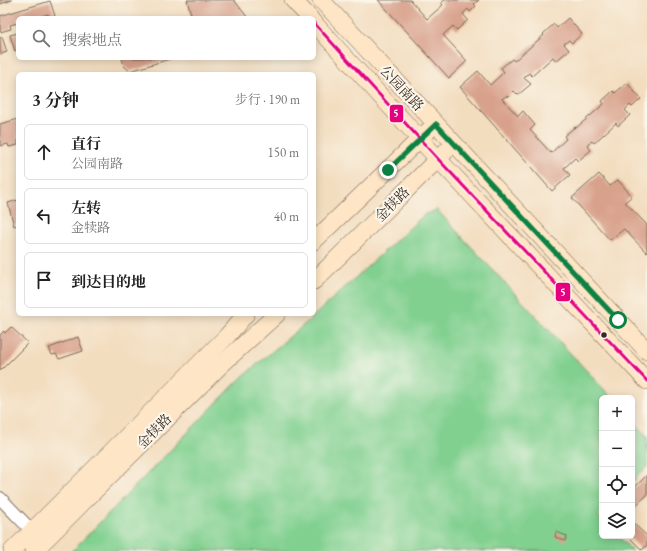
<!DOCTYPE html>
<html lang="zh">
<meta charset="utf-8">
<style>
body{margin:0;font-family:"EB Garamond","Noto Serif SC",serif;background:#f6f6f6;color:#222}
.controls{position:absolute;right:12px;bottom:12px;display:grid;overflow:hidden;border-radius:6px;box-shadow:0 2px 10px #0003}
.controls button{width:36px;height:36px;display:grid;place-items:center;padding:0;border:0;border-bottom:1px solid #e0e0e0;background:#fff;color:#222;font:20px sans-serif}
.stop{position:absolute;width:12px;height:12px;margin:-9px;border:3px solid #0b8043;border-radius:50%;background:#fff}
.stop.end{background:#0b8043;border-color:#fff;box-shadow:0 1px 4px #0008}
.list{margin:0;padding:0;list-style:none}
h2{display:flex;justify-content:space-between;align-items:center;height:52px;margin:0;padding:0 16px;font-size:17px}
h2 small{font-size:13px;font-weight:400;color:#767676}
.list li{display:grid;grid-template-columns:26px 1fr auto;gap:12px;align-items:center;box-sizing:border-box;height:56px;margin:0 8px 8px;padding:0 8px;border:1px solid #e0e0e0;border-radius:6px}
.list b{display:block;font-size:15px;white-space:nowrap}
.list p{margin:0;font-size:13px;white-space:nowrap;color:#767676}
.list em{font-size:13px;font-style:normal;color:#767676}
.icon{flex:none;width:22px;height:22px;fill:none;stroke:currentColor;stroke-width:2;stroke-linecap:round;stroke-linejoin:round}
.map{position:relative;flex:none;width:647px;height:551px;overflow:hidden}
.search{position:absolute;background:#fff;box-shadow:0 2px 10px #0003;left:16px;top:16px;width:300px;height:44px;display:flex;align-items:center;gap:10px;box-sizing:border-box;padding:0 14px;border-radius:6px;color:#767676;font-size:15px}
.panel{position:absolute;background:#fff;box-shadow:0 2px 10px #0003;left:16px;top:72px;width:300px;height:244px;border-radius:6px}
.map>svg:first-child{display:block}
</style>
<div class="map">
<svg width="647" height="551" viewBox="0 0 647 551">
<rect width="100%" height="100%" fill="#fbf7ec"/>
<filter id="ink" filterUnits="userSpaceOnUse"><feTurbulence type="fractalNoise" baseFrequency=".025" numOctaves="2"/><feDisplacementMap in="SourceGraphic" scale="8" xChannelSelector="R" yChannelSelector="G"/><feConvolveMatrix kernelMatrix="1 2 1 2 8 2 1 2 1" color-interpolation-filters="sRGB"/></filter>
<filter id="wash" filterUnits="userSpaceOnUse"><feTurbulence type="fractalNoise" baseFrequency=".012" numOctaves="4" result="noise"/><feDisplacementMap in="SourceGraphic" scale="16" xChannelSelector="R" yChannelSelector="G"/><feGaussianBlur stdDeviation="0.9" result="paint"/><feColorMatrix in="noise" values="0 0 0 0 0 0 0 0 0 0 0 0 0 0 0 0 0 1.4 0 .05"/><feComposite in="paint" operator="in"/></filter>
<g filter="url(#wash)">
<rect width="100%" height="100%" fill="#f3ddbf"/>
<!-- green -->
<g fill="#81d090" stroke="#5e7d57">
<path d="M437 210 612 398H602V511L598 515 602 519V536H618L633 551H72L242 377 306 323 425 214Z"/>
<path d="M632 420 647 436V467L632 482Z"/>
</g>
<g id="blocks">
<!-- building -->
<g fill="#d8a18b">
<path d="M0 0H12L0 4Z"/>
<path d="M187 0H234L248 18H192Z"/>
<path d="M378 0H410L427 19 443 5 441 3 445 0H479L474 4 476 6 470 12 468 9 463 14 468 20 457 30 453 26 443 35 467 61 449 78Z"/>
<path d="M50 1 55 16 50 18 48 14 39 17V18H18V23L10 25 11 29 0 32V16Z"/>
<path d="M568 18 582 34 572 43 569 40 564 44 569 50 556 61 553 57 532 76 529 73 524 78 531 84 518 95 514 91 508 97 506 96 502 99 518 116 523 111 535 125 530 130 551 153 566 139 564 136 575 127 576 128 604 104 602 101 613 91 615 93 627 83 641 99 632 107 630 105 625 110 630 115 618 126 616 123 594 143 592 141 587 145 591 150 578 161 575 158 564 168 570 175 552 191 460 87 478 71 490 85 504 72 501 68 512 59 514 61 544 35 543 34 554 24 557 28Z"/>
<path d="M18 33V49L15 51 10 35Z"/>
<path d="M2 37 7 52 1 54 0 50V38Z"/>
<path d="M122 58H173L130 71 124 66Z"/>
<path d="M18 119V145L9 147 8 144 0 146V124Z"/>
<path d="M599 174 610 186 618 180 632 196 625 202 647 225V253L624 229 610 240 572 198Z"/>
<path d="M18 200V225L14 226 8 203Z"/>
<path d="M11 327 28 343 0 371V335L4 331 5 333Z"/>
<path d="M78 337 83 351 59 359 56 354 52 355 49 348Z"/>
<path d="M647 475V495L632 509V490Z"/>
<path d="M632 522 647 536V545L642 550 628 536H632Z"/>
<path d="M556 532 567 536 565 541 555 537Z"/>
</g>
</g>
</g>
<g filter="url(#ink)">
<use href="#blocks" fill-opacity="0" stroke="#7b6956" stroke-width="1"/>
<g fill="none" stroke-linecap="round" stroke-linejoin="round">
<defs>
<path id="minor" d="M0 498 32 531"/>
<g id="secondary">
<path d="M293 0 310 18"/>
<path d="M321 0 647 351"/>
<path d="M314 23 438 159 647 381"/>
<path d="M314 241 428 131"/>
<path d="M314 281 445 152"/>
<path d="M12 551 227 336 246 314"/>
<path d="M34 551 221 365 277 314"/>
</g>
</defs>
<!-- minor casing -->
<use href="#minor" stroke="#7b6956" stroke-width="14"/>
<!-- secondary casing -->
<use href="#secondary" stroke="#7b6956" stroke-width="18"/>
<!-- minor -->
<use href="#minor" stroke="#fff" stroke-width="12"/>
<!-- secondary -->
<use href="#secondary" stroke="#fde5c5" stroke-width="17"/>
<defs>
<path id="bus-1" d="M314 23 438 159 647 381"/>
</defs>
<!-- bus-1 casing -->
<use href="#bus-1" stroke="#fbf7ec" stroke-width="6"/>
<!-- bus-1 -->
<use href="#bus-1" stroke="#e5007d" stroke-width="3"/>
</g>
</g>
<g fill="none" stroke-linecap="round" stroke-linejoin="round" filter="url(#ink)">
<!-- route -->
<path stroke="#0b8043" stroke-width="5" d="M388 170 436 124 618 320"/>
</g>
<!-- markers -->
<circle fill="#3b2a1e" stroke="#fbf7ec" stroke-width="1.5" cx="604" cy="335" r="3.5"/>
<g text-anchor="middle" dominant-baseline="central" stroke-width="4" stroke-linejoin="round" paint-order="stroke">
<!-- street labels -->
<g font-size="14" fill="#3b2a1e" stroke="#fbf7ec">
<text transform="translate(402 88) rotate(47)">公园南路</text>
<text transform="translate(392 204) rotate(-45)">金犊路</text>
<text transform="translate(154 431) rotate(-45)">金犊路</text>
</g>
</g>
<g stroke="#fbf7ec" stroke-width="1.5">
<rect x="389" y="104" width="15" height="19" rx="4" fill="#e5007d"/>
<rect x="555" y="282" width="16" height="20" rx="4" fill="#e5007d"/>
</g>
<g font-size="11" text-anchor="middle" font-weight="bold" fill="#fff">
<text x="396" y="117">5</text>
<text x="563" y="296">5</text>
</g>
</svg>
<div class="controls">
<button>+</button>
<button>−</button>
<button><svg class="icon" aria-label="locate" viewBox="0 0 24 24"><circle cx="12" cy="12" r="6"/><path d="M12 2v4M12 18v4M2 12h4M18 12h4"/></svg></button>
<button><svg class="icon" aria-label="layers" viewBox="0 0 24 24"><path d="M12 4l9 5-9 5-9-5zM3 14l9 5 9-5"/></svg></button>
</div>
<div class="stop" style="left:618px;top:320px"></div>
<div class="stop end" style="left:388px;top:170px"></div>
<div class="search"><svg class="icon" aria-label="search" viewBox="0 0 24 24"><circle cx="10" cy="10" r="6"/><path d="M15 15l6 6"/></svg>搜索地点</div>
<section class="panel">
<h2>3 分钟<small>步行 · 190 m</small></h2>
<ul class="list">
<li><svg class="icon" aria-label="ahead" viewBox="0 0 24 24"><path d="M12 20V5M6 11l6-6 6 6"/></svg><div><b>直行</b><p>公园南路</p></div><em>150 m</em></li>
<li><svg class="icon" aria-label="left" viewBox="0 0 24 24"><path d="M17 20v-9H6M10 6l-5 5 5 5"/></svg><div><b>左转</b><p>金犊路</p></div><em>40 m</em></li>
<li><svg class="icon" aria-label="arrive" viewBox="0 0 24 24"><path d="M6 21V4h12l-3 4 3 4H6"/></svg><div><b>到达目的地</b></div></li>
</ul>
</section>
</div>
